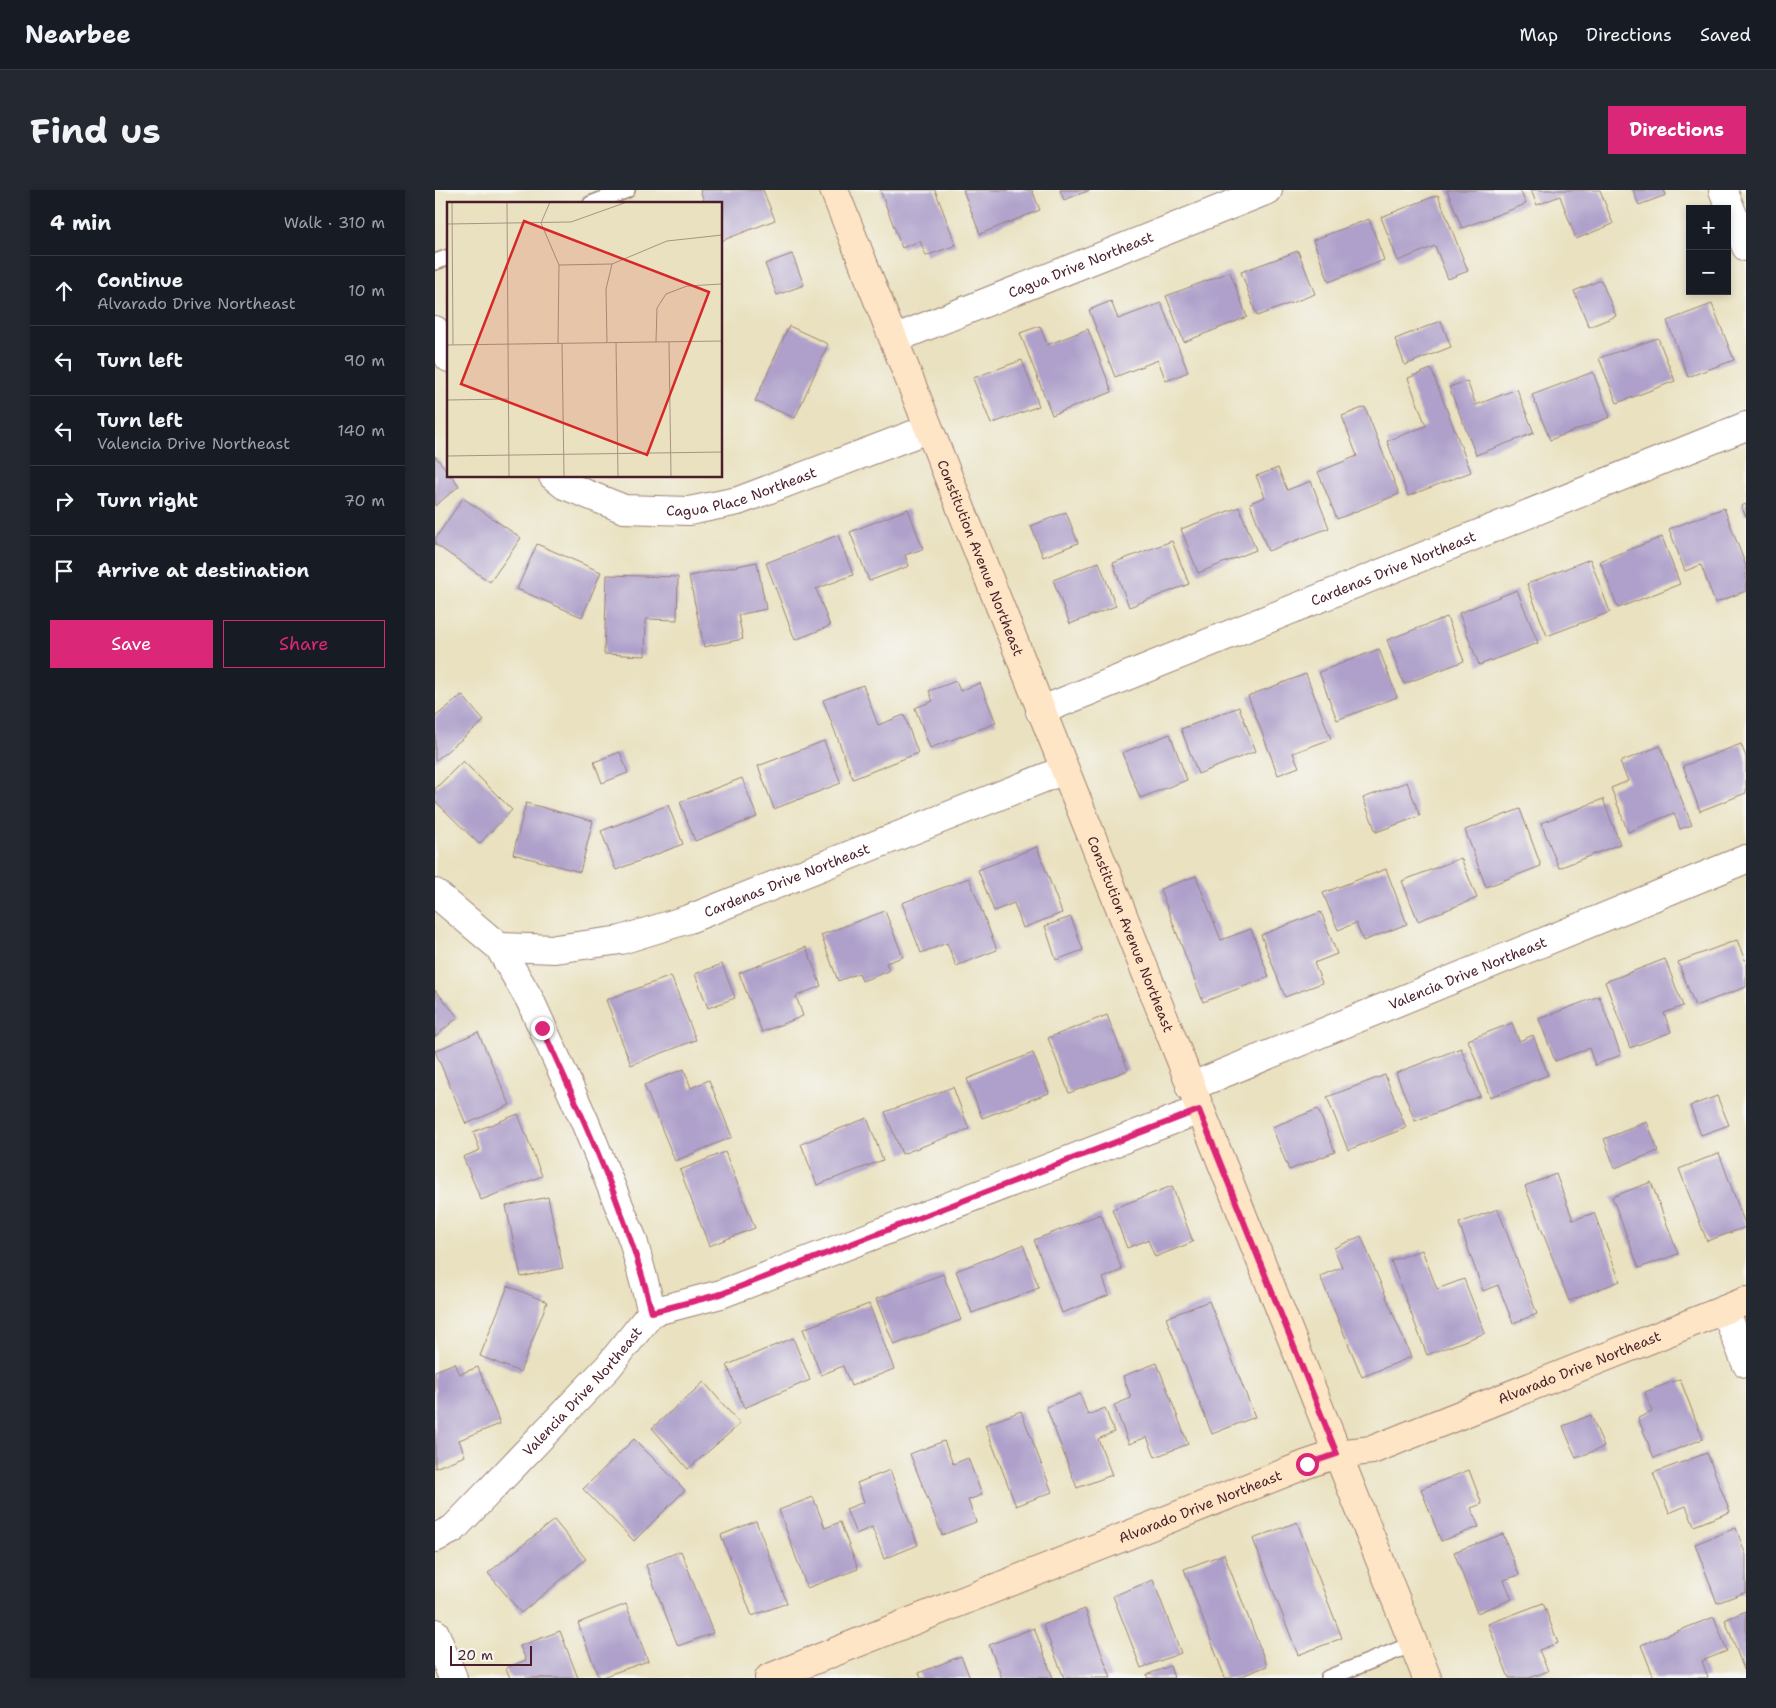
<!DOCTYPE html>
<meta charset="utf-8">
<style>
body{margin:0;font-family:"Shantell Sans",sans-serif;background:#242831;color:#f1f3f6}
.controls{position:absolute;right:15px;top:15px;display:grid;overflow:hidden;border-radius:0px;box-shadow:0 2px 8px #0003}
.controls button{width:45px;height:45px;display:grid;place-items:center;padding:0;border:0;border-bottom:1px solid #363941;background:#171b24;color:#f1f3f6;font:25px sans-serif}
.scale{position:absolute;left:15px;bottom:12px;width:82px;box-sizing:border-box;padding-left:5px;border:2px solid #4a1f2b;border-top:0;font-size:14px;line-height:18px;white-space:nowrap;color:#4a1f2b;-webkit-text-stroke:4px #f6f6f2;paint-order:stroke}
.stop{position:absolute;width:15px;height:15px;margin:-11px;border:4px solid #db2777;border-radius:50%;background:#fff}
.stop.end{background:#db2777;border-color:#fff;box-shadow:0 1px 5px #0008}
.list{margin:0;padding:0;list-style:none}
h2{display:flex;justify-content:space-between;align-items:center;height:65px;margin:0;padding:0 20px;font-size:21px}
h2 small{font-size:16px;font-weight:400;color:#9ea1a6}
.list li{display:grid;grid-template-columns:32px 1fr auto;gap:15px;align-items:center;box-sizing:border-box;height:70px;padding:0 20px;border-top:1px solid #363941}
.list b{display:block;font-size:19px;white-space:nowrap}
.list p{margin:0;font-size:16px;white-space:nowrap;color:#9ea1a6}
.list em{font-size:16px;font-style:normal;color:#9ea1a6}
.actions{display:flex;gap:10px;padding:15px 20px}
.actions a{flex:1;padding:11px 0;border:1px solid #db2777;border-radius:0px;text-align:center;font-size:18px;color:#db2777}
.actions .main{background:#db2777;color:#fff}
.icon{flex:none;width:28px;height:28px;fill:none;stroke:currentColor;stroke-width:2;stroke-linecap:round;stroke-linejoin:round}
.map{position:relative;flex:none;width:1311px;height:1488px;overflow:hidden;border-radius:0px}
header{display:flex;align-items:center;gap:30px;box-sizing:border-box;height:70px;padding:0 25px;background:#171b24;border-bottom:1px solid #363941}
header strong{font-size:24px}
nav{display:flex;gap:28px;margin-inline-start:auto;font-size:18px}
.intro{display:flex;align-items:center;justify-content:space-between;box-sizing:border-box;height:120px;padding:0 30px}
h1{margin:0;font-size:35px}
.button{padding:12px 22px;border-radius:0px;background:#db2777;color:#fff;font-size:18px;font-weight:700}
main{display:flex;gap:30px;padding:0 30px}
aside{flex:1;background:#171b24;border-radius:0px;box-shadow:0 2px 8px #0003}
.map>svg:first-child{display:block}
</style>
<header>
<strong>Nearbee</strong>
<nav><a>Map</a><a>Directions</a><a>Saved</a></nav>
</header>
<div class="intro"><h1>Find us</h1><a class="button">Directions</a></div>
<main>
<aside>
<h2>4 min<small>Walk · 310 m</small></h2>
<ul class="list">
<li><svg class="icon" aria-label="ahead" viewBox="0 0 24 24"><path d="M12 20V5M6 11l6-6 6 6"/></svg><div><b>Continue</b><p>Alvarado Drive Northeast</p></div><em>10 m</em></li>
<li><svg class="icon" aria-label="left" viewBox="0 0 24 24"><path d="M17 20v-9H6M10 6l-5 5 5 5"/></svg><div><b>Turn left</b></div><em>90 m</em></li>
<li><svg class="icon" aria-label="left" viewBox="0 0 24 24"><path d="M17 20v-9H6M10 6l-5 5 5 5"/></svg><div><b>Turn left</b><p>Valencia Drive Northeast</p></div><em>140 m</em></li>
<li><svg class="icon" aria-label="right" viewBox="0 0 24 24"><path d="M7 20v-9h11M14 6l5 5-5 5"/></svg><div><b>Turn right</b></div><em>70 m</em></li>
<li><svg class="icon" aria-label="arrive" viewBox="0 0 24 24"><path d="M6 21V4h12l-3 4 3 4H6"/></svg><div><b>Arrive at destination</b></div></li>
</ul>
<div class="actions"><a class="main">Save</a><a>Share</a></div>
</aside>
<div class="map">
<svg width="1311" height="1488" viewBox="0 0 1311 1488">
<rect width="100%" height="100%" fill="#f6f6f2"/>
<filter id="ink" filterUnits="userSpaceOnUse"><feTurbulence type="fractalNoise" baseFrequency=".02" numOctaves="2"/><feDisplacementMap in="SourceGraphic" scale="10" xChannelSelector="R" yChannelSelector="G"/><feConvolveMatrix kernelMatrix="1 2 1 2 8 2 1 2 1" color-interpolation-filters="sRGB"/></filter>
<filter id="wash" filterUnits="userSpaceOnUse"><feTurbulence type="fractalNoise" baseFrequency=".0096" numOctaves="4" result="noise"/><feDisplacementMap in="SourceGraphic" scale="20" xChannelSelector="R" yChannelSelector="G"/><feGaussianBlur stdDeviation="1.12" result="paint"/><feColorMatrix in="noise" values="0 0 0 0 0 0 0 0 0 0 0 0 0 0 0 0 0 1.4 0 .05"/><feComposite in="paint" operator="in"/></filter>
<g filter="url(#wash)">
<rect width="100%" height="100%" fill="#e9e1bf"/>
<g id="blocks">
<!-- building -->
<g fill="#aea0ca">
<path d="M265 0H328L340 30 286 51V14H270Z"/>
<path d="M445 0H500L521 55 491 66 485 51 467 58Z"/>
<path d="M528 0H597L605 20 545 44Z"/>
<path d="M625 0H655L629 10Z"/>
<path d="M1012 0H1085L1091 14 1027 38Z"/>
<path d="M1096 0H1165L1178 34 1141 49 1125 6 1102 15Z"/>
<path d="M1198 0H1229L1231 5 1204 15Z"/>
<path d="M1003 5 1033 81 1013 89 1000 56 963 71 946 27Z"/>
<path d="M934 29 949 70 894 92 878 50Z"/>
<path d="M863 61 880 104 822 126 806 82Z"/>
<path d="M357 64 369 95 342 105 330 74Z"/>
<path d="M795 82 812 127 749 152 731 106Z"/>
<path d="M1166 90 1181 126 1154 137 1139 101Z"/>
<path d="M676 111 683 129 726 113 753 182 731 191 723 170 680 187 654 120Z"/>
<path d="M1277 114 1299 170 1253 187 1232 131Z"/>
<path d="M1006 131 1016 157 970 175 960 149Z"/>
<path d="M354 136 393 154 360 228 320 211Z"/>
<path d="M605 136 612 155 653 139 677 202 617 225 585 143Z"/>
<path d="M1223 148 1240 191 1182 213 1164 168Z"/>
<path d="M587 170 604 216 556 234 538 188Z"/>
<path d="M996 179 1036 282 973 306 952 251 991 236 973 188Z"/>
<path d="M1158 182 1175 227 1115 250 1097 205Z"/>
<path d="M1032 191 1041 215 1082 199 1099 243 1041 265 1014 197Z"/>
<path d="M930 217 964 304 902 329 883 282 922 266 907 226Z"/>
<path d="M0 266 14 283V286H17L24 296 0 316Z"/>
<path d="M843 278 852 300 876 291 894 338 833 361 815 313 830 307 821 286Z"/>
<path d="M28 308 86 348 55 392 0 354V349Z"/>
<path d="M1311 314V327L1306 316Z"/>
<path d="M804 317 821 360 763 383 746 339Z"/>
<path d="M1289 318 1311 376V401L1280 413 1266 375 1250 381 1234 339Z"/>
<path d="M473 319 488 359 470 365 474 376 434 391 415 342Z"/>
<path d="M631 322 643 353 608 367 596 336Z"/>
<path d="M403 345 418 385 381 399 395 436 360 450 331 373Z"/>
<path d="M1227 347 1245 394 1183 418 1165 371Z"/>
<path d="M737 351 754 394 694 417 678 373Z"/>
<path d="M102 354 166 382 147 427 82 399Z"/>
<path d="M1155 369 1175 422 1112 446 1092 394Z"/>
<path d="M322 372 331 419 303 425 308 449 269 457 254 386Z"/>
<path d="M664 372 681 416 635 434 618 390Z"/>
<path d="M172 385 243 387 242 430 211 429 210 466 169 464Z"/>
<path d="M1082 400 1103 453 1044 475 1024 423Z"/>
<path d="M1012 427 1029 471 969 494 952 450Z"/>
<path d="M944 459 962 507 902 530 884 482Z"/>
<path d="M871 484 896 549 858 563 864 577 843 585 813 506Z"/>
<path d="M521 491 525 501 545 493 561 533 495 558 480 518 498 511 494 501Z"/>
<path d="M428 495 443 535 469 525 483 563 418 589 388 510Z"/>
<path d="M27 505 49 531 0 571V527Z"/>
<path d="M804 517 821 561 763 584 746 539Z"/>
<path d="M735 544 752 590 705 608 687 563Z"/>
<path d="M389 551 406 593 339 619 323 576Z"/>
<path d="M1306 554 1311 567V603L1265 621 1248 576Z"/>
<path d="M1225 556 1257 635 1245 639 1239 623 1193 642 1176 598 1193 591 1185 572Z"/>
<path d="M185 562 193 583 167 593 159 572Z"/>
<path d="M28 571 77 620 44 654 0 611V599Z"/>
<path d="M307 588 322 627 260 651 245 612Z"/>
<path d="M972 592 985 626 941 642 928 608Z"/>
<path d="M1168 609 1185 654 1124 678 1106 633Z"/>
<path d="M91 613 158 631 145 682 78 664Z"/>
<path d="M233 615 248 654 181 680 166 641Z"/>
<path d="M1085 619 1106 676 1051 697 1030 640Z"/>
<path d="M602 657 627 723 588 738 579 713 559 721 543 680Z"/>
<path d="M1026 668 1042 708 983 731 967 691Z"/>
<path d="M951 679 972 734 928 751 921 733 903 740 888 703Z"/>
<path d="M761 686 786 750 816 739 834 787 768 812 725 699Z"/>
<path d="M534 688 562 760 521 776 512 753 486 763 467 713Z"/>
<path d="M450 721 468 767 451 773 454 781 427 791 424 783 403 791 386 745Z"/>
<path d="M886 722 902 764 879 773 887 793 850 807 826 745Z"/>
<path d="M636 727 648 760 621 770 610 736Z"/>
<path d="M1302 750 1311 773V797L1260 816 1243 772Z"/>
<path d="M371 757 386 796 361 806 368 826 327 842 304 783Z"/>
<path d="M1230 769 1248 816 1229 823 1236 842 1195 858 1170 792Z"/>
<path d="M287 774 300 808 273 818 260 784Z"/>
<path d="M236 786 261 850 196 875 171 810Z"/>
<path d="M0 800 23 827 0 847Z"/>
<path d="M1164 806 1186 865 1160 875 1154 858 1120 871 1104 829Z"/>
<path d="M672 825 693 880 634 903 613 848Z"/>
<path d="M1077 833 1084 851 1098 845 1113 885 1055 907 1033 850Z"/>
<path d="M43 842 75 915 31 934 0 861Z"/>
<path d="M1026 858 1045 906 980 931 961 883Z"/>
<path d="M598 863 614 903 547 928 532 889Z"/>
<path d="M249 879 256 898 274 890 297 947 240 971 209 895Z"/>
<path d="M950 885 971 938 913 960 892 907Z"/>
<path d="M518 897 534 939 467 964 450 922Z"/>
<path d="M1282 906 1294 935 1266 945 1255 916Z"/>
<path d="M883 919 900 962 854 980 837 937Z"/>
<path d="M83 924 107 986 46 1010 28 967 45 960 38 942Z"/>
<path d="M432 928 448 970 382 995 366 954Z"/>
<path d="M1212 932 1223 961 1180 978 1169 949Z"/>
<path d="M290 962 320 1038 274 1056 245 980Z"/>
<path d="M1284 963 1311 1037 1272 1051 1244 979Z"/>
<path d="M1121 984 1138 1030 1159 1023 1185 1091 1134 1111 1090 996Z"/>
<path d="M1216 992 1243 1064 1204 1078 1177 1007Z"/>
<path d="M737 996 758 1052 720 1067 713 1050 692 1058 677 1019Z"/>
<path d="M113 1007 128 1078 86 1087 71 1016Z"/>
<path d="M1063 1019 1102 1124 1078 1133 1063 1095 1048 1101 1024 1033Z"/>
<path d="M666 1024 687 1080 668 1088 674 1105 627 1123 599 1050Z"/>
<path d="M926 1046 976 1167 927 1187 885 1086 907 1077 899 1058Z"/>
<path d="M588 1055 604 1098 537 1123 521 1081Z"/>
<path d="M987 1060 1002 1099 1029 1089 1050 1143 992 1165 956 1071Z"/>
<path d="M508 1084 526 1130 459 1155 441 1109Z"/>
<path d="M73 1096 112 1112 85 1182 45 1166Z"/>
<path d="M774 1111 820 1227 777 1244 731 1128Z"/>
<path d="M434 1114 459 1179 416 1196 408 1176 386 1185 368 1139Z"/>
<path d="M358 1148 375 1190 309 1218 292 1175Z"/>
<path d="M20 1173 25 1184 43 1177 65 1234 24 1250 30 1266 0 1278V1181Z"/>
<path d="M722 1173 753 1254 720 1267 712 1247 694 1254 679 1215 696 1208 688 1186Z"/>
<path d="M1245 1189 1268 1249 1219 1268 1203 1228 1217 1222 1210 1202Z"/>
<path d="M269 1192 305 1234 253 1279 217 1238Z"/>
<path d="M645 1204 653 1225 670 1218 679 1242 663 1249 677 1285 642 1298 611 1217Z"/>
<path d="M586 1221 617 1302 581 1316 550 1235Z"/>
<path d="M1156 1225 1169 1257 1141 1268 1128 1236Z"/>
<path d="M199 1249 250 1300 199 1351 148 1299Z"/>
<path d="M509 1251 518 1274 533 1268 547 1305 533 1310 541 1332 507 1345 475 1264Z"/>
<path d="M1272 1263 1295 1322 1259 1336 1251 1316 1234 1323 1218 1283Z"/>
<path d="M455 1280 483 1355 449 1369 437 1337 421 1344 411 1319 429 1312 422 1293Z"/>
<path d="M1034 1280 1047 1314 1036 1318 1044 1337 1006 1351 986 1299Z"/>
<path d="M378 1307 390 1338 405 1332 423 1379 372 1398 344 1320Z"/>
<path d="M119 1330 151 1369 86 1423 53 1383Z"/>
<path d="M321 1331 352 1413 317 1426 286 1345Z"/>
<path d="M862 1332 907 1448 863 1465 818 1349Z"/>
<path d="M1301 1338 1311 1365V1402L1282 1413 1260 1354Z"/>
<path d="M1068 1344 1084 1385 1069 1390 1077 1409 1042 1423 1019 1362Z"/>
<path d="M246 1361 278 1443 243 1456 211 1375Z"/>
<path d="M789 1364 832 1476 802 1488H790L749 1379Z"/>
<path d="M718 1390 746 1463 706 1478 678 1406Z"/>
<path d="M1108 1413 1123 1453 1104 1460 1113 1481 1094 1488H1074L1053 1434Z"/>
<path d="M191 1414 213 1471 164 1488 143 1433Z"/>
<path d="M650 1419 676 1488H629L608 1435Z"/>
<path d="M1311 1421V1485L1290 1430Z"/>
<path d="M1279 1427 1292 1461 1267 1471 1273 1488H1219L1206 1455Z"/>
<path d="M599 1438 618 1488H567L554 1455Z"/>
<path d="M125 1441 143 1488H75L71 1478 91 1470 85 1456Z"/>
<path d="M526 1466 535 1488H486L484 1483Z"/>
<path d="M735 1476 739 1488H713L711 1485Z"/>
</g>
</g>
</g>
<g filter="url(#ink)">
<use href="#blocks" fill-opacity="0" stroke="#9a8075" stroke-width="1"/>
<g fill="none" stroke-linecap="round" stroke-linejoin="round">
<defs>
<g id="lane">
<path d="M156 14 192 0"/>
<path d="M0 72 14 67"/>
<path d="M893 1488 978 1454"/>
</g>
<g id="street">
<path d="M1288 0 1311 57"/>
<path d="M0 140 14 168"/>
<path id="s1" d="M459 149 833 0"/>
<path id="s2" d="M118 286 129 295 189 319 254 321 303 311 493 239"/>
<path id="s3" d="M605 521 1311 236"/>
<path d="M0 703 64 757 95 810 150 932 198 1050 217 1122"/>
<path id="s4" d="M64 757 120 759 186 750 254 729 629 580"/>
<path id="s5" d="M755 897 1311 669"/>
<path d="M1290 1120 1311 1173"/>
<path id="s6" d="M0 1348 18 1339 173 1177 217 1122 286 1104 764 920"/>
<path d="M0 1443 18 1488"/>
</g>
<g id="secondary">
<path id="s7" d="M399 0 992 1488"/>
<path id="s8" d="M334 1488 872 1274 902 1264 937 1260 1311 1111"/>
</g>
</defs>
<!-- lane casing -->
<use href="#lane" stroke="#9a8075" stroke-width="18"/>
<!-- street casing -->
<use href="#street" stroke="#9a8075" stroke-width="30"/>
<!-- secondary casing -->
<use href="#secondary" stroke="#9a8075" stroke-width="30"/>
<!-- lane -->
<use href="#lane" stroke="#fff" stroke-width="15"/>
<!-- street -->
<use href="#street" stroke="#fff" stroke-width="28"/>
<!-- secondary -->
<use href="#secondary" stroke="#fee5c5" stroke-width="28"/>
</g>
</g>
<g fill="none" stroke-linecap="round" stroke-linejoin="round" filter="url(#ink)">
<!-- route -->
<path stroke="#db2777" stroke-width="6" d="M107 838C150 931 192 1023 217 1122L286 1104 764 920 902 1264 872 1274"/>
</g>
<g text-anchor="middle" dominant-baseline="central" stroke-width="4" stroke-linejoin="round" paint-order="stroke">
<!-- street labels -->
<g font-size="14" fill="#4a1f2b" stroke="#f6f6f2">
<text stroke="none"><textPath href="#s1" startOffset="201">Cagua Drive Northeast</textPath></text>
<text stroke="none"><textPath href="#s2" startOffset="199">Cagua Place Northeast</textPath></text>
<text stroke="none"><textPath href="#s7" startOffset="396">Constitution Avenue Northeast</textPath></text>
<text stroke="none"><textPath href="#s3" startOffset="381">Cardenas Drive Northeast</textPath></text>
<text stroke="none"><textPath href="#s4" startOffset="299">Cardenas Drive Northeast</textPath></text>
<text stroke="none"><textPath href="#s7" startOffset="801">Constitution Avenue Northeast</textPath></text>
<text stroke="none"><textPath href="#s5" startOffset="300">Valencia Drive Northeast</textPath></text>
<text stroke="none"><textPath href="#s8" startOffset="869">Alvarado Drive Northeast</textPath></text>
<text stroke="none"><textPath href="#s6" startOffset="209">Valencia Drive Northeast</textPath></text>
<text stroke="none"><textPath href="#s8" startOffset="464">Alvarado Drive Northeast</textPath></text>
</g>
</g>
<!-- overview -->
<g transform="translate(12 12)">
<rect width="275" height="275" fill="#e9e1bf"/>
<path fill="none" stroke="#a99384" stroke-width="1" d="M5 0 6 143M60 0 62 275M103 0 94 21 112 63 111 141M0 22 124 20 180 0M112 63 165 62 220 39 275 33M169 140 171 275M209 140 210 106 219 92 240 84 275 82M222 140 224 275M115 141 117 275M160 141 159 87 165 62M0 143 275 139M0 198 61 197M0 254 275 250"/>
<path fill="#d62828" fill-opacity="0.15" stroke="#d62828" stroke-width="2.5" d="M77 19 262 90 200 253 14 182Z"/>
<rect width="275" height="275" fill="none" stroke="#4a1f2b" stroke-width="2.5"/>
</g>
</svg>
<div class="controls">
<button>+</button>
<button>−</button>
</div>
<div class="scale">20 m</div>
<div class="stop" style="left:872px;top:1274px"></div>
<div class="stop end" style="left:107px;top:838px"></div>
</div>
</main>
